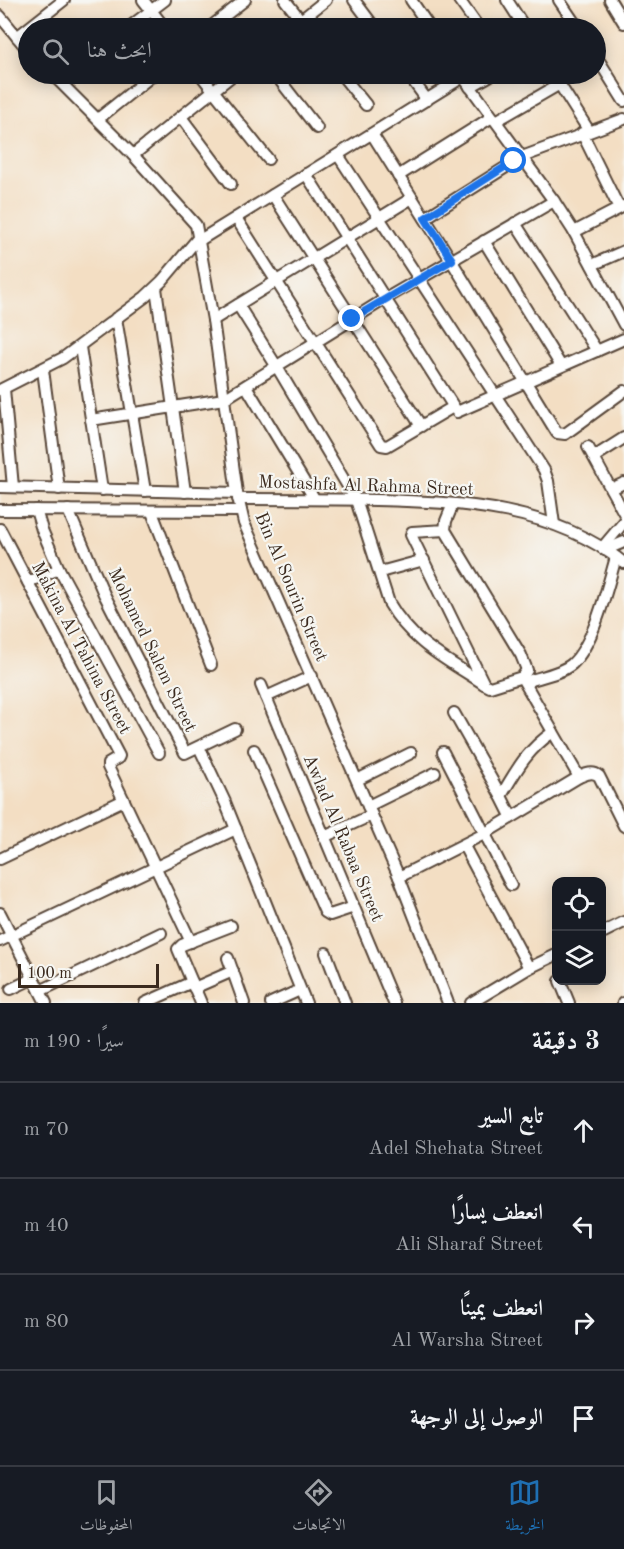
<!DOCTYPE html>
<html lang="ar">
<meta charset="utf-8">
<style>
body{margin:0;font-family:"Old Standard TT",Amiri,serif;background:#242831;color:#f1f3f6;direction:rtl}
.controls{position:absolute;right:18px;bottom:18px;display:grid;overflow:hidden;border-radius:12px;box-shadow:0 3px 15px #0003}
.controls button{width:54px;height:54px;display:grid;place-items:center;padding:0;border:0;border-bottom:2px solid #363941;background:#171b24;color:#f1f3f6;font:30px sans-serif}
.scale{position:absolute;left:18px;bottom:15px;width:141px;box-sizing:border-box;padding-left:6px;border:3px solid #3b2a1e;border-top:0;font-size:16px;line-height:21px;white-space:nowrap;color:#3b2a1e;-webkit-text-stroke:4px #f6f6f2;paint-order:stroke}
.stop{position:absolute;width:18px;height:18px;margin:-14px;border:4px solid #1a73e8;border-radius:50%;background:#fff}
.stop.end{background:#1a73e8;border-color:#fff;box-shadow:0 2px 6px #0008}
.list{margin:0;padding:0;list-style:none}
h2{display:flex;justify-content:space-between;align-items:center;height:78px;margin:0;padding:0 24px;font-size:26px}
h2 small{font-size:20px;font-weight:400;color:#9ea1a6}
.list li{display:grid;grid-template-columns:39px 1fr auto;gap:18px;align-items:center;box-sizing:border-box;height:96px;padding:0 24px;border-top:2px solid #363941}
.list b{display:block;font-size:22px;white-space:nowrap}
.list p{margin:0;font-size:20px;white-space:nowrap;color:#9ea1a6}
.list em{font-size:20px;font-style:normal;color:#9ea1a6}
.icon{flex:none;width:33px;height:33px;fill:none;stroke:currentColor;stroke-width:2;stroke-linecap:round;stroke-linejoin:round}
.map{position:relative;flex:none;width:624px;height:1003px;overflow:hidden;direction:ltr}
.search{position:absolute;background:#171b24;box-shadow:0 3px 15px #0003;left:18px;right:18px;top:18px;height:66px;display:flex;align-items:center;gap:15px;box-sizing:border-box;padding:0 21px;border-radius:33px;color:#9ea1a6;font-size:22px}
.sheet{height:462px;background:#171b24}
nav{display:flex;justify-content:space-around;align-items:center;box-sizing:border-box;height:84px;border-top:2px solid #363941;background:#171b24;font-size:16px;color:#9ea1a6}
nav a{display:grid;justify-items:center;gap:3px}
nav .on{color:#1f6fb2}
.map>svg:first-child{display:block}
</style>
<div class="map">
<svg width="624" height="1003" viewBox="0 0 624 1003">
<rect width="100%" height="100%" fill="#f6f6f2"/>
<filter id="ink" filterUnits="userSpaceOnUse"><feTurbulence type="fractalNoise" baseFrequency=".0167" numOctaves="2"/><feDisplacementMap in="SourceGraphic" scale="12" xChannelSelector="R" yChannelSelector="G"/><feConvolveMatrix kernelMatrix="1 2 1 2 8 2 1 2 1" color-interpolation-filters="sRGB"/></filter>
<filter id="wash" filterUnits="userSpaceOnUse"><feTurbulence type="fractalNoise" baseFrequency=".008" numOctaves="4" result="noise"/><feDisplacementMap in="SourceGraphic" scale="24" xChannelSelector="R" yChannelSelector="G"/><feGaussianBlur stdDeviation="1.35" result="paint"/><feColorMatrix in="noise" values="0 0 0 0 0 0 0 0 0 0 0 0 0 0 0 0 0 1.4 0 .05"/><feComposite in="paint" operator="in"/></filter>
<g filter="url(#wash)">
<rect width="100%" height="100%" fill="#f3dec3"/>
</g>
<g filter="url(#ink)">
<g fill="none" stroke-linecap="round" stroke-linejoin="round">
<defs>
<g id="street">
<path d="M143 0 165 28"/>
<path d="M285 0 307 28"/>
<path d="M354 0 375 28"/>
<path d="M411 0 430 28"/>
<path d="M459 0 479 28"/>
<path d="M507 0 525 28"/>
<path d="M559 0 578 28"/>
<path d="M610 0 624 23"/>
<path d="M0 16 28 50"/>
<path d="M128 28 165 0"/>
<path d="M209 28 245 0"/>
<path d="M291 28 326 0"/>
<path d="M17 37 64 0"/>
<path d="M596 56 624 101"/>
<path d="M52 74 133 155 196 225 213 320 237 493 244 523 399 877 448 1003"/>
<path d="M200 74 268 159"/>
<path d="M275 74 317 128"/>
<path d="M341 74 366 105"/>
<path d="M408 74 427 100"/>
<path d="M461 74 554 201 574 232 624 325"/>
<path d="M553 74 589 131"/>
<path d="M61 82 71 74"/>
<path d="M470 87 493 74"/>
<path d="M181 117 231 184"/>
<path d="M98 119 154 74"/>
<path d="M496 121 560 84"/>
<path d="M582 133 619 208"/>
<path d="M372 134 451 260 557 433 565 434 624 391"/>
<path d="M133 155 234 74"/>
<path d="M338 155 544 470 548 481 554 524"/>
<path d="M306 174 457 412 624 339"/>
<path d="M398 176 492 117"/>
<path d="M273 195 421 426"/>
<path d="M236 218 381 445 387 446 453 407"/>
<path d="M425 218 522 157 624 119"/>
<path d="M515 223 597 351"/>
<path d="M574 232 624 206"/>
<path d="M200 240 463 77"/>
<path d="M484 241 561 366"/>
<path d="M592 265 624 251"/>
<path d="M156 288 185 492"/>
<path d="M238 305 277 367 356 500 389 603C412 643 446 659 484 684"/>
<path d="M116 318 145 491"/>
<path d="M213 320 412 198"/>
<path d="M80 347 102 490"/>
<path d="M43 370 59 489"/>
<path d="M246 386 314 498"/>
<path d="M4 389 13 487"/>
<path d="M0 390 63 358 145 297 162 281 199 237"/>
<path d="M91 420 224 399 385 299 554 201"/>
<path d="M588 447 624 513"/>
<path d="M594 457 624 438"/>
<path d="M0 487 237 493"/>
<path d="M611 489 624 483"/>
<path d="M238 499C284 499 330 499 376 500 462 502 553 507 624 563"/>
<path d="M0 510 241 511"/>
<path d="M36 510 42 530 59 569 159 753"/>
<path d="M68 510 104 594 185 753 235 729"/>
<path d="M152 512 211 665"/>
<path d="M0 529 119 756 118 758 108 764V767L191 942"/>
<path d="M445 530 412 532 411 535 484 684 490 687 522 677 527 670 521 655 445 530 446 521 453 504"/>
<path d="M602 548 624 522"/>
<path d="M605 550 624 542"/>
<path d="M380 572 424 560"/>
<path d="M28 582 59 569"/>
<path d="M522 678 579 777"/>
<path d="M525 682C539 677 560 674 572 664 594 644 608 585 616 557"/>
<path d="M261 685 394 1003"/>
<path d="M266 697 312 676"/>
<path d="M454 713 501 796"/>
<path d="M199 747 225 802 306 1003"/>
<path d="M254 750 325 912 330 915 354 907"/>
<path d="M443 752 511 885"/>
<path d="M357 780 411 753"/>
<path d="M368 806 435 773"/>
<path d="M511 816 501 796C517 769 527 750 553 732"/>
<path d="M324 837 372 815"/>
<path d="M464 846 529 968"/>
<path d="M0 859 124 800"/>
<path d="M399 877 484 834 579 777C586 774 593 771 599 776L624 826"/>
<path d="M0 913 46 1003"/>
<path d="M602 933 624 922"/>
<path d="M0 941 236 829"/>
<path d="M326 953 345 1003"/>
<path d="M228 958 244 1003"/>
<path d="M560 981 569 1003"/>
<path d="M194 988 233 971"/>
<path d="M11 989 34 978"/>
<path d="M40 991 161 933"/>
<path d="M145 1003 192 982"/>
<path d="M201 1003 178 949 182 945 231 926"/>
<path d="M271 1003 300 990"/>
<path d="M471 1003 529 968 556 955"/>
<path d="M623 1003H624"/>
</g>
</defs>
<!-- street casing -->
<use href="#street" stroke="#574537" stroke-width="14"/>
<!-- street -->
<use href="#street" stroke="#fff" stroke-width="10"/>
</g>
</g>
<g fill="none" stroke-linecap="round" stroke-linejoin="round" filter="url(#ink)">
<!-- route -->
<path stroke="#1a73e8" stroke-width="8" d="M352 319 452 260 425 218 514 161"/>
</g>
<g text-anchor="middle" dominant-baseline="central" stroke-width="4.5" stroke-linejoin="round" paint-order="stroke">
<!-- street labels -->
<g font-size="18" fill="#3b2a1e" stroke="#f6f6f2">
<text transform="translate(366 486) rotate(2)">Mostashfa Al Rahma Street</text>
<text transform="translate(291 587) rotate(67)">Bin Al Sourin Street</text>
<text transform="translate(81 648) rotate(62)">Makina Al Tahina Street</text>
<text transform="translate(152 650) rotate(64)">Mohamed Salem Street</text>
<text transform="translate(343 838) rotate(67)">Awlad Al Rabaa Street</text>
</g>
</g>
</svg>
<div class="controls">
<button><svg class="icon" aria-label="locate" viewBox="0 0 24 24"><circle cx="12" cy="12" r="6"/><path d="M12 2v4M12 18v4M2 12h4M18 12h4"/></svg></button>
<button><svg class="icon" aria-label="layers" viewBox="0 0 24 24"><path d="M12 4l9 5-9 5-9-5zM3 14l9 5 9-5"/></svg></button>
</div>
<div class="scale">100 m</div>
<div class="stop" style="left:514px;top:161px"></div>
<div class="stop end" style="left:352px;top:319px"></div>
<div class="search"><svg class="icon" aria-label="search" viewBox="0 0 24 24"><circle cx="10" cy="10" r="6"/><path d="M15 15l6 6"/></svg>ابحث هنا</div>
</div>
<section class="sheet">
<h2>3 دقيقة<small>سيرًا · 190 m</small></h2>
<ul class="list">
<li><svg class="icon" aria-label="ahead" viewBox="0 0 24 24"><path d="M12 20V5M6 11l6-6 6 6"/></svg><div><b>تابع السير</b><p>Adel Shehata Street</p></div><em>70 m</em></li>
<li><svg class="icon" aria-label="left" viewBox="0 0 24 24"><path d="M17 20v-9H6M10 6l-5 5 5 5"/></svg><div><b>انعطف يسارًا</b><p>Ali Sharaf Street</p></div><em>40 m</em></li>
<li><svg class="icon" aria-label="right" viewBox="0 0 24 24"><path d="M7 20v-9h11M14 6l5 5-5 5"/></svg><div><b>انعطف يمينًا</b><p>Al Warsha Street</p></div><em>80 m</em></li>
<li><svg class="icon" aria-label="arrive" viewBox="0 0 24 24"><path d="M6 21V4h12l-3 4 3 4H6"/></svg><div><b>الوصول إلى الوجهة</b></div></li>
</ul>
</section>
<nav>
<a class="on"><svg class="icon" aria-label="map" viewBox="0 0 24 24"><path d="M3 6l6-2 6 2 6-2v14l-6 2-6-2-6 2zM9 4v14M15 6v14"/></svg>الخريطة</a>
<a><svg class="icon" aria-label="directions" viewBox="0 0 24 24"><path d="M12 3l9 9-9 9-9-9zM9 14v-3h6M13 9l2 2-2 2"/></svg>الاتجاهات</a>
<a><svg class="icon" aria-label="saved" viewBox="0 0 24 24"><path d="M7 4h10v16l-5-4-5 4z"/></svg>المحفوظات</a>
</nav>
